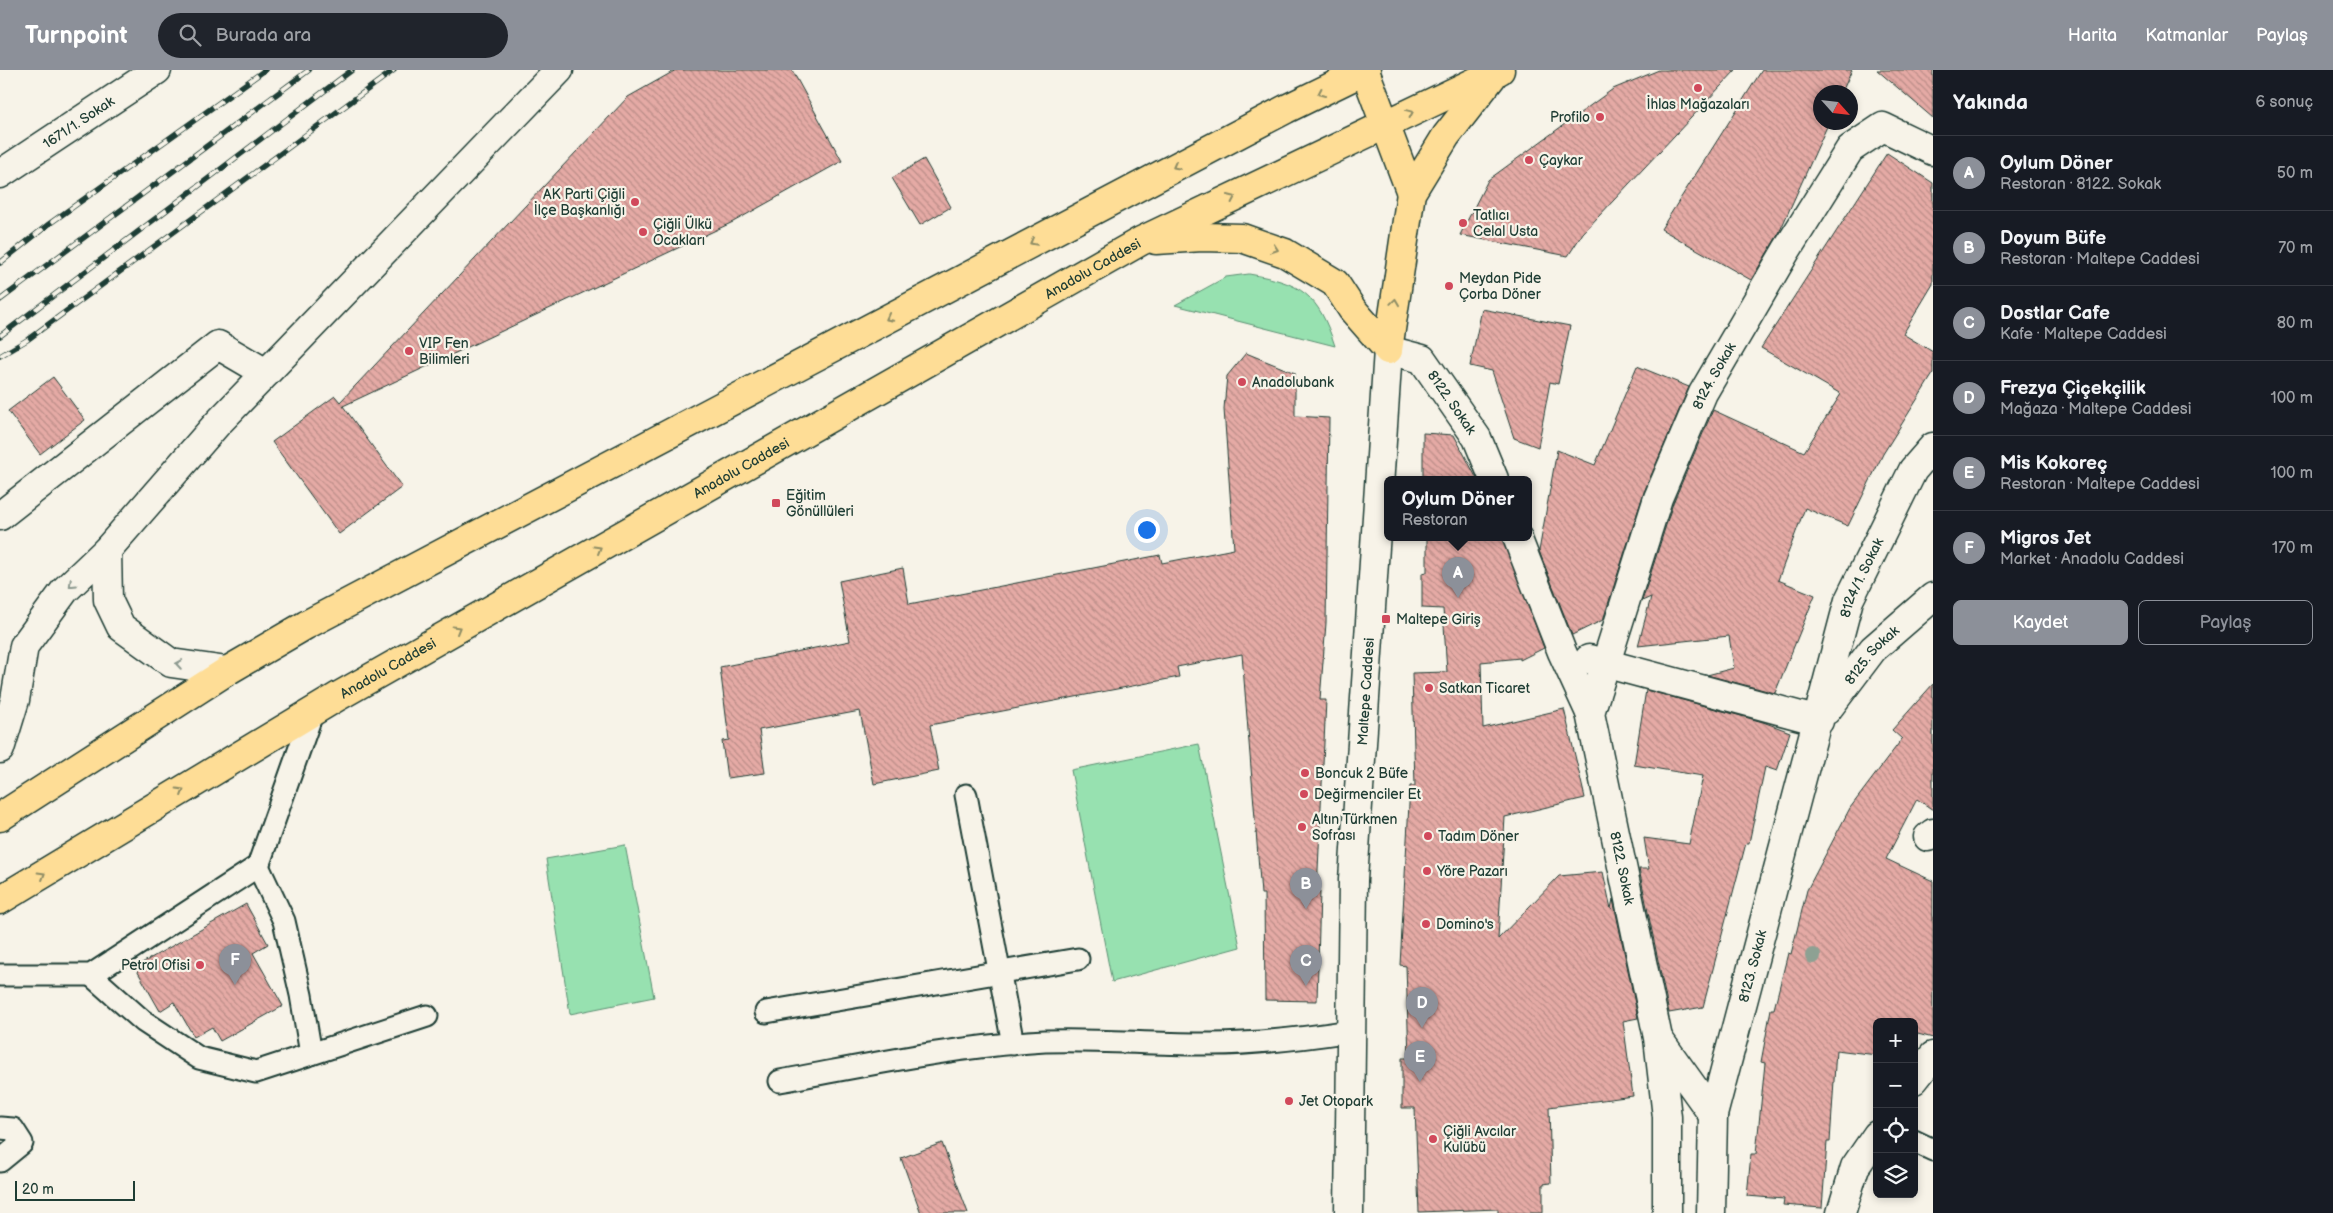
<!DOCTYPE html>
<html lang="tr">
<meta charset="utf-8">
<style>
body{margin:0;font-family:"Balsamiq Sans",sans-serif;background:#20242c;color:#f1f3f6}
.controls{position:absolute;right:15px;bottom:15px;display:grid;overflow:hidden;border-radius:8px;box-shadow:0 2px 8px #0003}
.controls button{width:45px;height:45px;display:grid;place-items:center;padding:0;border:0;border-bottom:1px solid #363941;background:#171b24;color:#f1f3f6;font:25px sans-serif}
.compass{position:absolute;left:1813px;top:15px;width:45px;height:45px;border-radius:50%;background:#171b24;box-shadow:0 2px 8px #0003;rotate:117deg}
.scale{position:absolute;left:15px;bottom:12px;width:120px;box-sizing:border-box;padding-left:5px;border:2px solid #1f3d34;border-top:0;font-size:14px;line-height:18px;white-space:nowrap;color:#1f3d34;-webkit-text-stroke:4px #f7f3e8;paint-order:stroke}
.you{position:absolute;left:1146px;top:459px;width:18px;height:18px;margin:-12px;border:4px solid #fff;border-radius:50%;background:#1a73e8;box-shadow:0 0 0 8px #1a73e833}
.badge{display:grid;place-items:center;width:32px;height:32px;border-radius:50%;background:#8c9099;color:#fff;font-size:16px;font-weight:700}
.pin{position:absolute;translate:-50% -41px;filter:drop-shadow(0 1px 2px #0008)}
.pin::after{content:'';position:absolute;top:26px;width:18px;height:15px;background:inherit;clip-path:polygon(0 0,100% 0,50% 100%)}
.popup{position:absolute;left:1384px;top:406px;width:148px;height:65px;box-sizing:border-box;display:grid;place-content:center;border-radius:8px;background:#171b24;filter:drop-shadow(0 1px 4px #0005);font-size:16px;white-space:nowrap;color:#9ea1a6}
.popup b{font-size:19px;color:#f1f3f6}
.popup::after{content:'';position:absolute;left:50%;top:100%;margin-left:-10px;border:10px solid transparent;border-top-color:#171b24}
.list{margin:0;padding:0;list-style:none}
h2{display:flex;justify-content:space-between;align-items:center;height:65px;margin:0;padding:0 20px;font-size:21px}
h2 small{font-size:16px;font-weight:400;color:#9ea1a6}
.list li{display:grid;grid-template-columns:32px 1fr auto;gap:15px;align-items:center;box-sizing:border-box;height:75px;padding:0 20px;border-top:1px solid #363941}
.list b{display:block;font-size:19px;white-space:nowrap}
.list p{margin:0;font-size:16px;white-space:nowrap;color:#9ea1a6}
.list em{font-size:16px;font-style:normal;color:#9ea1a6}
.actions{display:flex;gap:10px;padding:15px 20px}
.actions a{flex:1;padding:11px 0;border:1px solid #8c9099;border-radius:8px;text-align:center;font-size:18px;color:#8c9099}
.actions .main{background:#8c9099;color:#fff}
.icon{flex:none;width:28px;height:28px;fill:none;stroke:currentColor;stroke-width:2;stroke-linecap:round;stroke-linejoin:round}
.map{position:relative;flex:none;width:1933px;height:1143px;overflow:hidden}
header{display:flex;align-items:center;gap:30px;box-sizing:border-box;height:70px;padding:0 25px;background:#8c9099;color:#fff}
header strong{font-size:24px}
nav{display:flex;gap:28px;margin-inline-start:auto;font-size:18px}
.search{width:350px;height:45px;background:#20242c;display:flex;align-items:center;gap:12px;box-sizing:border-box;padding:0 18px;border-radius:28px;color:#9ea1a6;font-size:19px}
main{display:flex}
aside{flex:1;background:#171b24}
.map>svg:first-child{display:block}
</style>
<header>
<strong>Turnpoint</strong>
<div class="search"><svg class="icon" aria-label="search" viewBox="0 0 24 24"><circle cx="10" cy="10" r="6"/><path d="M15 15l6 6"/></svg>Burada ara</div>
<nav><a>Harita</a><a>Katmanlar</a><a>Paylaş</a></nav>
</header>
<main>
<div class="map">
<svg width="1933" height="1143" viewBox="0 0 1933 1143">
<defs>
<pattern id="building-back-hatch" width="6" height="6" patternUnits="userSpaceOnUse" patternTransform="scale(1.25)"><rect width="6" height="6" fill="#e5aaa5"/><path d="M-1 5l2 2M0 0l6 6M5-1l2 2" fill="none" stroke="#b98c87"/></pattern>
</defs>
<rect width="100%" height="100%" fill="#f7f3e8"/>
<filter id="ink" filterUnits="userSpaceOnUse"><feTurbulence type="fractalNoise" baseFrequency=".02" numOctaves="2"/><feDisplacementMap in="SourceGraphic" scale="10" xChannelSelector="R" yChannelSelector="G"/><feConvolveMatrix kernelMatrix="1 2 1 2 8 2 1 2 1" color-interpolation-filters="sRGB"/></filter>
<g filter="url(#ink)">
<!-- grass -->
<g fill="#97e1b0" stroke="#5b8f72">
<path d="M1249 204C1302 213 1318 224 1335 276L1175 235 1226 207Z"/>
<path d="M1199 674 1240 877 1112 912 1071 700Z"/>
<path d="M625 775 654 927 570 944 546 789Z"/>
</g>
<!-- building -->
<g fill="url(#building-back-hatch)" stroke="#1f3d34">
<path d="M676 0H792L842 91 733 152 343 336 402 417 339 464 272 372 335 326 340 332 628 27Z"/>
<path d="M1659 0H1736L1583 163 1568 186 1460 165 1488 110 1613 19Z"/>
<path d="M1762 0H1852L1842 22H1820V52H1829L1779 163 1751 210 1661 159Z"/>
<path d="M1877 0H1933V48Z"/>
<path d="M1887 83 1933 113V214L1903 264 1933 282V304L1883 384 1848 456 1805 438 1778 510 1815 525 1775 623 1707 605 1734 598 1729 566 1638 576 1651 527 1642 531 1673 433 1713 340 1804 382 1841 324 1761 278Z"/>
<path d="M924 89 951 137 920 155 892 108Z"/>
<path d="M1482 239 1570 256 1558 314 1550 312 1538 377 1514 368 1492 301 1470 296Z"/>
<path d="M1246 283 1295 303V346L1329 348 1326 553 1320 630H1326L1317 821H1320L1317 931 1265 930 1264 824H1261L1242 584 1177 597 1179 607 930 655 939 701 874 714 860 641 759 660 765 703 727 708 722 671 729 670 720 597 850 571 839 511 903 498 909 534 1160 485 1162 493 1234 479 1224 339 1227 306Z"/>
<path d="M1637 296 1689 317 1644 422 1603 550 1572 565 1539 481 1557 380 1595 395Z"/>
<path d="M53 307 85 350 40 384 8 341Z"/>
<path d="M1423 363 1454 365 1477 409H1423Z"/>
<path d="M1427 467H1502L1544 578 1520 590V588L1481 592 1483 658 1564 639 1585 728 1505 747 1498 869 1559 806 1603 802 1611 839 1613 829 1638 948 1623 951 1633 1026 1549 1037 1551 1113 1543 1114V1143H1498V1139L1419 1142 1415 1038H1402V988H1409L1406 896 1400 895 1410 716H1415L1412 603 1447 602 1443 539 1422 538V503L1427 502Z"/>
<path d="M1933 614V740L1917 729 1886 789 1933 811V968L1914 963V952H1877V985L1836 980 1830 1072H1827L1822 1138 1783 1135 1784 1129 1747 1126 1751 1084H1756L1765 993 1761 992 1771 939H1774L1788 883 1791 884 1807 820 1850 738 1902 669 1892 660Z"/>
<path d="M1646 620 1763 652 1790 662 1777 701 1765 697 1749 773H1746L1703 937 1669 943 1639 799H1649L1644 768 1689 774 1703 706 1634 695Z"/>
<path d="M246 834 268 874 253 883 283 936 220 971 212 957 194 967 174 932 160 941 135 897Z"/>
<path d="M942 1073 968 1143H921L901 1088Z"/>
</g>
<g fill="none" stroke-linecap="round" stroke-linejoin="round">
<defs>
<g id="service">
<path d="M966 725 1013 974"/>
<path d="M258 796 284 851 301 925 311 984"/>
<path d="M0 905H91L258 796 313 641"/>
<path d="M91 905 143 951 199 988 256 1002 427 946"/>
<path d="M766 942 1078 889"/>
<path d="M780 1011C868 995 955 976 1045 971 1101 969 1156 975 1212 974 1258 974 1305 968 1351 961"/>
<path d="M0 1058 13 1059 22 1073 0 1091"/>
<path d="M1914 1071 1933 1080"/>
</g>
<g id="minor">
<path id="s1" d="M0 104 157 0"/>
<path id="s2" d="M1388 280 1422 289 1477 368 1494 409"/>
<path d="M0 446 218 275 266 303"/>
<path id="s3" d="M1517 467 1562 582 1590 643 1658 968 1667 1047V1143"/>
<path d="M107 480 108 530 121 557 171 593 227 601"/>
<path d="M1589 589 1819 651"/>
<path id="s4" d="M1827 640 1873 579 1933 527"/>
<path id="s5" d="M1590 643 1658 428 1703 323 1786 181 1850 79 1883 57 1933 81"/>
<path d="M0 679 15 630 24 576 65 520 107 480 216 355 559 0"/>
<path d="M1928 767 1933 763"/>
<path d="M1660 971 1713 1045"/>
<path d="M1914 1010 1933 986"/>
<path id="s6" d="M1711 1143 1713 1045 1849 530 1913 400 1933 377"/>
<path d="M1841 1143 1855 1097 1877 1065"/>
</g>
<g id="tertiary">
<path id="s7" d="M1349 1143 1353 810 1388 280"/>
</g>
<g id="trunk">
<path d="M1365 1 1411 123"/>
<path d="M1156 170 1202 167 1242 168 1285 183 1335 213 1352 239 1388 280"/>
<path d="M1388 280 1411 123 1446 66 1492 7"/>
<path d="M0 747 227 601 306 555 1286 39 1366 0"/>
<path id="s8" d="M0 830 337 627 1141 171 1500 0"/>
</g>
</defs>
<!-- service casing -->
<use href="#service" stroke="#1f3d34" stroke-width="25"/>
<!-- minor casing -->
<use href="#minor" stroke="#1f3d34" stroke-width="31"/>
<!-- tertiary casing -->
<use href="#tertiary" stroke="#1f3d34" stroke-width="31"/>
<!-- trunk casing -->
<use href="#trunk" stroke="#1f3d34" stroke-width="31"/>
<!-- service -->
<use href="#service" stroke="#f7f3e8" stroke-width="21"/>
<!-- minor -->
<use href="#minor" stroke="#f7f3e8" stroke-width="28"/>
<!-- tertiary -->
<use href="#tertiary" stroke="#f7f3e8" stroke-width="28"/>
<!-- trunk -->
<use href="#trunk" stroke="#fedd96" stroke-width="28"/>
<defs>
<g id="rail">
<path d="M0 193 49 154 265 0"/>
<path d="M0 230 309 0"/>
<path d="M0 266 352 0"/>
<path d="M0 286 27 270 394 0"/>
</g>
</defs>
<!-- rail casing -->
<use href="#rail" stroke="#1f3d34" stroke-width="5.5"/>
<!-- rail -->
<use href="#rail" stroke="#f7f3e8" stroke-width="4" stroke-dasharray="11" stroke-linecap="butt"/>
</g>
<!-- trees -->
<circle fill="#8da193" cx="1813" cy="886" r="8"/>
<!-- one-way arrows -->
<defs><path id="oneway-chevron" d="M-2-3.5L2.5 0L-2 3.5" fill="none" stroke-width="1.6" stroke-linecap="round" stroke-linejoin="round" transform="scale(1.25)"/></defs>
<g stroke="#8e8d65">
<use href="#oneway-chevron" transform="translate(1321 23) rotate(155)"/>
<use href="#oneway-chevron" transform="translate(1410 43) rotate(-25)"/>
<use href="#oneway-chevron" transform="translate(1176 96) rotate(152)"/>
<use href="#oneway-chevron" transform="translate(1232 128) rotate(-25)"/>
<use href="#oneway-chevron" transform="translate(1033 172) rotate(152)"/>
<use href="#oneway-chevron" transform="translate(1275 179) rotate(18)"/>
<use href="#oneway-chevron" transform="translate(1395 232) rotate(-82)"/>
<use href="#oneway-chevron" transform="translate(889 248) rotate(152)"/>
<use href="#oneway-chevron" transform="translate(598 479) rotate(-30)"/>
<use href="#oneway-chevron" transform="translate(457 559) rotate(-30)"/>
<use href="#oneway-chevron" transform="translate(181 721) rotate(-31)"/>
<use href="#oneway-chevron" transform="translate(42 805) rotate(-31)"/>
</g>
<g stroke="#8b988e">
<use href="#oneway-chevron" transform="translate(72 514) rotate(136)"/>
<use href="#oneway-chevron" transform="translate(179 594) rotate(-171)"/>
</g>
</g>
<!-- markers -->
<g fill="#d1495b" stroke="#f7f3e8" stroke-width="2">
<circle cx="1698" cy="18" r="5"/>
<circle cx="1600" cy="47" r="5"/>
<circle cx="1529" cy="90" r="5"/>
<circle cx="635" cy="132" r="5"/>
<circle cx="1463" cy="153" r="5"/>
<circle cx="643" cy="162" r="5"/>
<circle cx="1449" cy="216" r="5"/>
<circle cx="409" cy="281" r="5"/>
<circle cx="1242" cy="312" r="5"/>
<rect x="771" y="428" width="10" height="10" rx="2.5"/>
<rect x="1381" y="544" width="10" height="10" rx="2.5"/>
<circle cx="1429" cy="618" r="5"/>
<circle cx="1305" cy="703" r="5"/>
<circle cx="1304" cy="724" r="5"/>
<circle cx="1302" cy="757" r="5"/>
<circle cx="1428" cy="766" r="5"/>
<circle cx="1427" cy="801" r="5"/>
<circle cx="1426" cy="854" r="5"/>
<circle cx="200" cy="895" r="5"/>
<circle cx="1289" cy="1031" r="5"/>
<circle cx="1433" cy="1069" r="5"/>
</g>
<g text-anchor="middle" dominant-baseline="central" stroke-width="4.5" stroke-linejoin="round" paint-order="stroke">
<!-- poi labels -->
<g font-size="14" fill="#1f3d34" stroke="#f7f3e8" text-anchor="start">
<text x="1698" y="34" text-anchor="middle">İhlas Mağazaları</text>
<text x="1590" y="47" text-anchor="end">Profilo</text>
<text x="1539" y="90">Çaykar</text>
<text x="625" y="124" text-anchor="end">AK Parti Çiğli<tspan x="625" dy="16">İlçe Başkanlığı</tspan></text>
<text x="1473" y="145">Tatlıcı<tspan x="1473" dy="16">Celal Usta</tspan></text>
<text x="653" y="154">Çiğli Ülkü<tspan x="653" dy="16">Ocakları</tspan></text>
<text x="1459" y="208">Meydan Pide<tspan x="1459" dy="16">Çorba Döner</tspan></text>
<text x="419" y="273">VIP Fen<tspan x="419" dy="16">Bilimleri</tspan></text>
<text x="1252" y="312">Anadolubank</text>
<text x="786" y="425">Eğitim<tspan x="786" dy="16">Gönüllüleri</tspan></text>
<text x="1396" y="549">Maltepe Giriş</text>
<text x="1439" y="618">Satkan Ticaret</text>
<text x="1315" y="703">Boncuk 2 Büfe</text>
<text x="1314" y="724">Değirmenciler Et</text>
<text x="1312" y="749">Altın Türkmen<tspan x="1312" dy="16">Sofrası</tspan></text>
<text x="1438" y="766">Tadım Döner</text>
<text x="1437" y="801">Yöre Pazarı</text>
<text x="1436" y="854">Domino's</text>
<text x="190" y="895" text-anchor="end">Petrol Ofisi</text>
<text x="1299" y="1031">Jet Otopark</text>
<text x="1443" y="1061">Çiğli Avcılar<tspan x="1443" dy="16">Kulübü</tspan></text>
</g>
<!-- street labels -->
<g font-size="14" fill="#1f3d34" stroke="#f7f3e8">
<text stroke="none"><textPath href="#s1" startOffset="94">1671/1. Sokak</textPath></text>
<text stroke="none"><textPath href="#s8" startOffset="1262">Anadolu Caddesi</textPath></text>
<text stroke="none"><textPath href="#s5" startOffset="360">8124. Sokak</textPath></text>
<text stroke="none"><textPath href="#s2" startOffset="88">8122. Sokak</textPath></text>
<text stroke="none"><textPath href="#s8" startOffset="858">Anadolu Caddesi</textPath></text>
<text stroke="none"><textPath href="#s6" startOffset="656">8124/1. Sokak</textPath></text>
<text stroke="none"><textPath href="#s4" startOffset="71">8125. Sokak</textPath></text>
<text stroke="none"><textPath href="#s8" startOffset="452">Anadolu Caddesi</textPath></text>
<text stroke="none"><textPath href="#s7" startOffset="522">Maltepe Caddesi</textPath></text>
<text stroke="none"><textPath href="#s3" startOffset="349">8122. Sokak</textPath></text>
<text stroke="none"><textPath href="#s6" startOffset="252">8123. Sokak</textPath></text>
</g>
</g>
</svg>
<div class="controls">
<button>+</button>
<button>−</button>
<button><svg class="icon" aria-label="locate" viewBox="0 0 24 24"><circle cx="12" cy="12" r="6"/><path d="M12 2v4M12 18v4M2 12h4M18 12h4"/></svg></button>
<button><svg class="icon" aria-label="layers" viewBox="0 0 24 24"><path d="M12 4l9 5-9 5-9-5zM3 14l9 5 9-5"/></svg></button>
</div>
<svg class="compass" viewBox="-18 -18 36 36"><path d="M0-13l5 13h-10z" fill="#e53935"/><path d="M0 13l5-13h-10z" fill="#9ea1a6"/></svg>
<div class="scale">20 m</div>
<div class="you"></div>
<div class="pin badge" style="left:1458px;top:528px">A</div>
<div class="popup"><b>Oylum Döner</b>Restoran</div>
<div class="pin badge" style="left:1306px;top:839px">B</div>
<div class="pin badge" style="left:1306px;top:916px">C</div>
<div class="pin badge" style="left:1422px;top:958px">D</div>
<div class="pin badge" style="left:1420px;top:1012px">E</div>
<div class="pin badge" style="left:235px;top:915px">F</div>
</div>
<aside>
<h2>Yakında<small>6 sonuç</small></h2>
<ul class="list">
<li><span class="badge">A</span><div><b>Oylum Döner</b><p>Restoran · 8122. Sokak</p></div><em>50 m</em></li>
<li><span class="badge">B</span><div><b>Doyum Büfe</b><p>Restoran · Maltepe Caddesi</p></div><em>70 m</em></li>
<li><span class="badge">C</span><div><b>Dostlar Cafe</b><p>Kafe · Maltepe Caddesi</p></div><em>80 m</em></li>
<li><span class="badge">D</span><div><b>Frezya Çiçekçilik</b><p>Mağaza · Maltepe Caddesi</p></div><em>100 m</em></li>
<li><span class="badge">E</span><div><b>Mis Kokoreç</b><p>Restoran · Maltepe Caddesi</p></div><em>100 m</em></li>
<li><span class="badge">F</span><div><b>Migros Jet</b><p>Market · Anadolu Caddesi</p></div><em>170 m</em></li>
</ul>
<div class="actions"><a class="main">Kaydet</a><a>Paylaş</a></div>
</aside>
</main>
